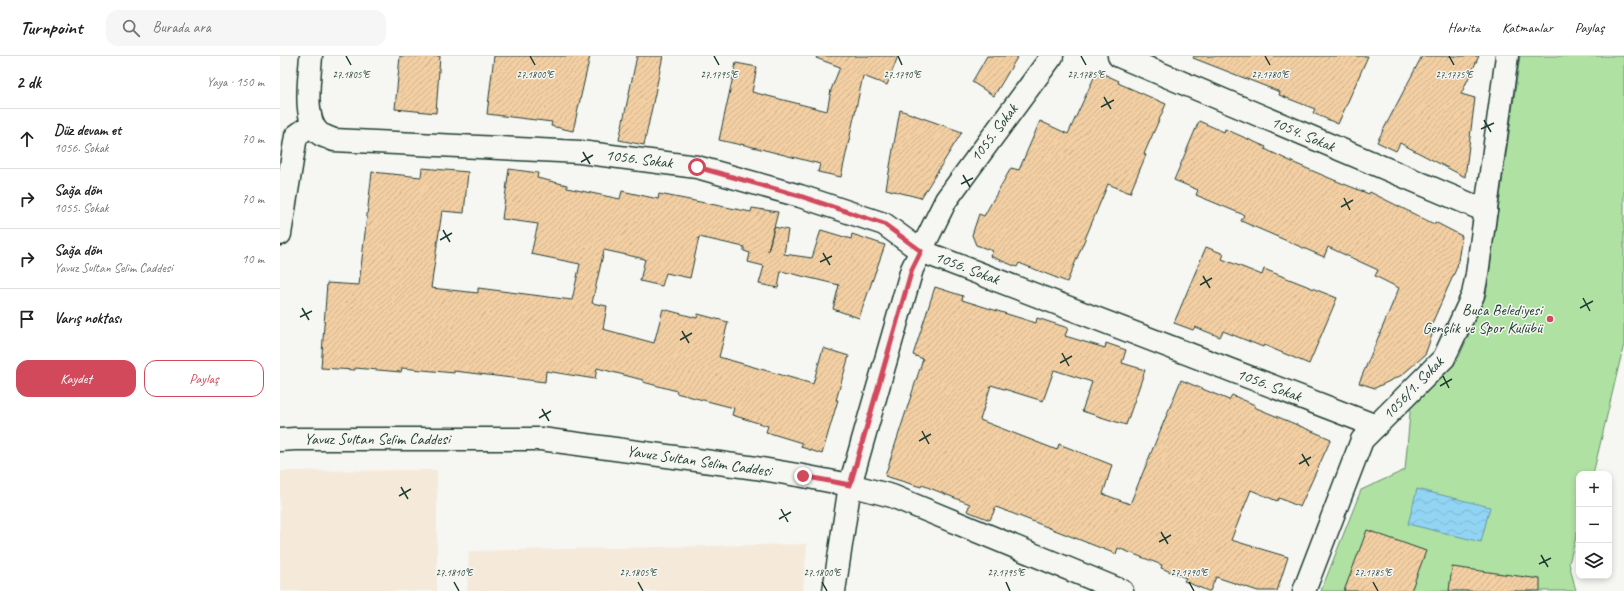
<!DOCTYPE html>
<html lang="tr">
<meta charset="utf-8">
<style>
body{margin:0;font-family:Caveat,sans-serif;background:#f6f6f6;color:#222}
.controls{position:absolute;right:12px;bottom:12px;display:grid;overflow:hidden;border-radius:8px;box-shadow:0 2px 6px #0003}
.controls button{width:36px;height:36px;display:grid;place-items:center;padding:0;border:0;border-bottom:1px solid #e0e0e0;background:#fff;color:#222;font:20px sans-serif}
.stop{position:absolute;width:12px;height:12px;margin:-9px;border:3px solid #d1495b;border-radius:50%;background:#fff}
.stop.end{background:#d1495b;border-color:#fff;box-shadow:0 1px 4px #0008}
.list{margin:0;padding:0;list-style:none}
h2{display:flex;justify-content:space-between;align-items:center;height:52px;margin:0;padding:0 16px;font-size:17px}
h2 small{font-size:13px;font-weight:400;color:#767676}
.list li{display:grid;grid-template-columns:26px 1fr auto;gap:12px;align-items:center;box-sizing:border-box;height:60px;padding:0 16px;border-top:1px solid #e0e0e0}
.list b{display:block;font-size:15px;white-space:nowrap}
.list p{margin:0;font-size:13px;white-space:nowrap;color:#767676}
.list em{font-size:13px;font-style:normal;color:#767676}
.actions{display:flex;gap:8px;padding:12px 16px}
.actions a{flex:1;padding:9px 0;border:1px solid #d1495b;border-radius:12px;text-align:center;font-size:14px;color:#d1495b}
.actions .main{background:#d1495b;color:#fff}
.icon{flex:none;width:22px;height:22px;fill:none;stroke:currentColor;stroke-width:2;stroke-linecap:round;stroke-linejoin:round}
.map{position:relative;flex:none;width:1344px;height:535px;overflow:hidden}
header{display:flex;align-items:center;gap:24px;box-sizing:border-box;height:56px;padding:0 20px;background:#fff;border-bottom:1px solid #e0e0e0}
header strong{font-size:19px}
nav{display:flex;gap:22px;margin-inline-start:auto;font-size:14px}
.search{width:280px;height:36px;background:#f6f6f6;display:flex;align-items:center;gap:10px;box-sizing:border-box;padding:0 14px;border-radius:12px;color:#767676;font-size:15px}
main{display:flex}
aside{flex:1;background:#fff}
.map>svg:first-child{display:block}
</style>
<header>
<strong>Turnpoint</strong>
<div class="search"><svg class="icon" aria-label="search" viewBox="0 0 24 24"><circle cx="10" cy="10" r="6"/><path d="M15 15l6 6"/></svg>Burada ara</div>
<nav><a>Harita</a><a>Katmanlar</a><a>Paylaş</a></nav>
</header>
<main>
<aside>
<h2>2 dk<small>Yaya · 150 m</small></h2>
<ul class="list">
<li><svg class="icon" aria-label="ahead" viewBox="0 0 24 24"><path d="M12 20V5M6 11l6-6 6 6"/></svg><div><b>Düz devam et</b><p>1056. Sokak</p></div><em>70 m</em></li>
<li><svg class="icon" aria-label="right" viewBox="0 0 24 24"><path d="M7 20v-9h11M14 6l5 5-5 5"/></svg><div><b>Sağa dön</b><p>1055. Sokak</p></div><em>70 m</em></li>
<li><svg class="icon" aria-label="right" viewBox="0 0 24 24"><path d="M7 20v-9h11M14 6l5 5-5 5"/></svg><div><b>Sağa dön</b><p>Yavuz Sultan Selim Caddesi</p></div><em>10 m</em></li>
<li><svg class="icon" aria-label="arrive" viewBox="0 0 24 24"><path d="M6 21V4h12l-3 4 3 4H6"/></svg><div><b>Varış noktası</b></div></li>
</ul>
<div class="actions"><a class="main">Kaydet</a><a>Paylaş</a></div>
</aside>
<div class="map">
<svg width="1344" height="535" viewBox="0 0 1344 535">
<defs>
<pattern id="water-waves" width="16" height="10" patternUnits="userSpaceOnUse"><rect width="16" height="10" fill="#92d4f4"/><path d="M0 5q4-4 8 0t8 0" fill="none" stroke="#7db7d2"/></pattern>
<pattern id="building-hatch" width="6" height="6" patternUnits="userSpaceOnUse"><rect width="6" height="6" fill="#f3cfa3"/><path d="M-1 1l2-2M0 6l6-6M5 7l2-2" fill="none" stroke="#d0b38d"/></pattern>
</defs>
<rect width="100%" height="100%" fill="#f6f6f2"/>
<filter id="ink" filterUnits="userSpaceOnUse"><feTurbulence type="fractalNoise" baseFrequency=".025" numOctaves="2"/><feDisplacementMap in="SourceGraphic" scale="8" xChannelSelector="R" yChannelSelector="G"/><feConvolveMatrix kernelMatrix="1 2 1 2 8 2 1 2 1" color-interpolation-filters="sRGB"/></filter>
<g filter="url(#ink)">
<!-- built -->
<g fill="#f5eada">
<path d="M157 414V535H0V415Z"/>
<path d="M527 488 523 535H187L189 495Z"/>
</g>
<!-- pitch -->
<path fill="#afe1a2" stroke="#678f6b" d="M1240 0H1344V288L1313 418H1299V470L1289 507 1296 535H1041L1081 434 1125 414 1131 346 1179 301 1206 239Z"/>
<!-- water -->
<path fill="url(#water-waves)" stroke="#6498a7" d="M1137 433 1210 451 1201 486 1128 468Z"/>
<!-- building -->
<g fill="url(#building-hatch)" stroke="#1f3d34">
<path d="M120 0H160L156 57 115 53Z"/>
<path d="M214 0H310L293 75 271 70 272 66 207 58Z"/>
<path d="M357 0H383L364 89 339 84Z"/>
<path d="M537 0H618L607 29 583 20 561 121 538 116 540 108 461 88V89L439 84 456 7 477 11 472 36 547 55 551 34 560 11 536 2Z"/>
<path d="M707 0H738L714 40 692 26Z"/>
<path d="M914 0H1088L1058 68 1033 57 1035 53 999 39 1000 36 913 2Z"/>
<path d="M1142 0H1199L1181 38 1195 42 1185 121 1120 87 1116 95 1097 86Z"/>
<path d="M817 15 839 25 838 27 886 48 864 98 866 99 850 137 828 128 787 226 739 207 737 211 710 200 713 195 696 189 692 179 699 158 704 160 731 112 739 114 760 65 788 78Z"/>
<path d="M620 54 682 76 641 142 606 133Z"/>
<path d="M919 65 944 76 945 73 986 91 985 93 1014 107 1054 124 1089 138 1090 136 1154 168 1155 166 1182 180 1177 211 1149 274 1153 276 1145 299 1122 319 1095 332 1079 327 1119 232 1095 220 1098 214 1048 191 1044 201 961 165 964 159 916 139 918 134 894 124Z"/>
<path d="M142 112 188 116 184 157 162 155 151 232 198 237V232L292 244 300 208 251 198 258 168 222 163 229 113 258 117 257 122 287 129V132L340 143 342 135 378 143 379 138 471 156 472 152 498 156 488 195 494 171 508 174 504 198 532 202 541 174 571 183 572 178 605 189 579 262 553 253 559 229 501 215 498 232 479 228 484 210 468 206 470 197 464 195V191L419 181 410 222 386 217 382 230 360 225 365 203 324 194 312 247 327 250 323 273 374 287 383 253 417 262 418 258 448 266 439 301 533 328 543 292 569 300 556 344H558L542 398 521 391 522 387 486 376 488 370 452 359 454 352 396 337 397 335 363 326V324L317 312 315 323 266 315 265 326 174 315V317L122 312 121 316 75 312V314L41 312 47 227 79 229 92 116 141 121Z"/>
<path d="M926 191 944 198 942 203 982 219 984 213 1057 242 1029 308 984 289 983 291 943 275 940 281 915 271 913 274 894 267Z"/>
<path d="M655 231 683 240 682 244 756 267 757 262 788 272 785 280 825 292 826 287 846 294 842 307 865 314 846 369 802 355 812 326 774 314 763 345 711 329 700 364 777 394 779 388 832 409 823 438 850 448 901 324 949 344 952 339 975 349 974 351 1051 383 1020 451 999 442 997 445 971 434 951 484 1008 501 997 535H978L936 521 930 535H928L904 525 906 522 881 512 882 509 838 492 836 498 716 451 710 464 687 455 690 448 642 429 641 431 605 420 643 303 633 299Z"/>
<path d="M1087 474 1146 495 1131 535H1064Z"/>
<path d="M1172 511 1260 523V535H1169Z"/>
</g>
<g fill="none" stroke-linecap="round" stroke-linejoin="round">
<defs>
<g id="minor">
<path d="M31 0C30 20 22 64 40 78 43 80 50 82 54 84L300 96 417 111 520 140 604 168 641 195 1096 370"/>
<path d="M839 0 1206 155"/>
<path d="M0 178 16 80 32 68"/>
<path d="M1024 535 1082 384 1164 302 1193 239 1197 218 1227 0"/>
</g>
<path id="tertiary" d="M570 429 632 213 666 144 772 0"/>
<g id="secondary">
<path d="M0 384 15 383H261L476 412 523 420 570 429 612 440 842 535"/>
<path d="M554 535 570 429"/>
</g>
</defs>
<!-- minor casing -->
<use href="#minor" stroke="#1f3d34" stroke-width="25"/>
<!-- tertiary casing -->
<use href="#tertiary" stroke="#1f3d34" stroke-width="25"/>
<!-- secondary casing -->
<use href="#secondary" stroke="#1f3d34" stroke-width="25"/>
<!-- minor -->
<use href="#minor" stroke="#f6f6f2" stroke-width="22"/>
<!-- tertiary -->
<use href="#tertiary" stroke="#f6f6f2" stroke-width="22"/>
<!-- secondary -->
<use href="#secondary" stroke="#f6f6f2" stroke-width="22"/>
</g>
</g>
<g fill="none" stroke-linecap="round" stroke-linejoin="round" filter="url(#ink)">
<!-- route -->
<path stroke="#d1495b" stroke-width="5" d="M417 111 520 140 604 168 641 195 632 213 570 429 523 420"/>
</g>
<!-- ticks -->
<path fill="none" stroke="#1f3d34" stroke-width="1.5" d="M66 0 71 9M250 0 255 9M434 0 439 9M618 0 622 9M801 0 806 9M985 0 990 9M1169 0 1174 9M824 41 831 53M821 51 834 44M1204 64 1211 76M1201 73 1214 67M303 96 310 108M301 106 313 99M683 119 690 131M681 128 693 122M1064 142 1070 154M1061 151 1073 144M163 174 170 186M160 184 172 177M543 197 550 209M540 206 552 200M923 220 930 232M920 229 932 222M1303 242 1310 255M22 252 29 264M1300 252 1313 245M20 261 32 255M402 275 409 287M400 284 412 277M782 297 789 310M780 307 792 300M1163 320 1169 332M1160 330 1172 323M262 353 269 365M259 362 271 355M642 375 649 388M639 385 651 378M1022 398 1029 410M1019 408 1031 401M121 431 128 443M119 440 131 433M501 453 508 466M499 463 511 456M881 476 888 488M879 486 891 479M1261 499 1268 511M1259 508 1271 502M174 526 179 535M358 526 363 535M542 526 547 535M726 526 730 535M909 526 914 535M1093 526 1098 535"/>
<!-- markers -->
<circle fill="#d1495b" stroke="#f6f6f2" stroke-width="1.5" cx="1270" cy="263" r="4"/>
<g text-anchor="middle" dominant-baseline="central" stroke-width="3" stroke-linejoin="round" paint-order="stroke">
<!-- street labels -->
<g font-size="16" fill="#1f3d34" stroke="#f6f6f2">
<text transform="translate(714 77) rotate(-53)">1055. Sokak</text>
<text transform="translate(1023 78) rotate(23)">1054. Sokak</text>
<text transform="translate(359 103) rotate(7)">1056. Sokak</text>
<text transform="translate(687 212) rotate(21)">1056. Sokak</text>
<text transform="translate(989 329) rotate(21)">1056. Sokak</text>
<text transform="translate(1133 332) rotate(-46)">1056/1. Sokak</text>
<text x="97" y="383">Yavuz Sultan Selim Caddesi</text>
<text transform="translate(419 405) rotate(8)">Yavuz Sultan Selim Caddesi</text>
</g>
<!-- poi labels -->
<g font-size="16" fill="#1f3d34" stroke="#f6f6f2" text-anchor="end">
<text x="1262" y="254">Buca Belediyesi<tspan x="1262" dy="18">Gençlik ve Spor Kulübü</tspan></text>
</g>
</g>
<g font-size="10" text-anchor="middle" fill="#1f3d34" stroke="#f6f6f2" stroke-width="3" stroke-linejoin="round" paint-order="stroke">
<text x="1174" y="22">27.1775°E</text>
<text x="71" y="22">27.1805°E</text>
<text x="255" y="22">27.1800°E</text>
<text x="439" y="22">27.1795°E</text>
<text x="622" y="22">27.1790°E</text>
<text x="806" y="22">27.1785°E</text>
<text x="990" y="22">27.1780°E</text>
<text x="174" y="520">27.1810°E</text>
<text x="358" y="520">27.1805°E</text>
<text x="542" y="520">27.1800°E</text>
<text x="726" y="520">27.1795°E</text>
<text x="909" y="520">27.1790°E</text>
<text x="1093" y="520">27.1785°E</text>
</g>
</svg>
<div class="controls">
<button>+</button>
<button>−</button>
<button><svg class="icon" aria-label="layers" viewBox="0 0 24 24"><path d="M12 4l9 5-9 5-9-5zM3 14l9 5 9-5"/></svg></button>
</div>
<div class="stop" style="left:417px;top:111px"></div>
<div class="stop end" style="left:523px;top:420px"></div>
</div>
</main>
